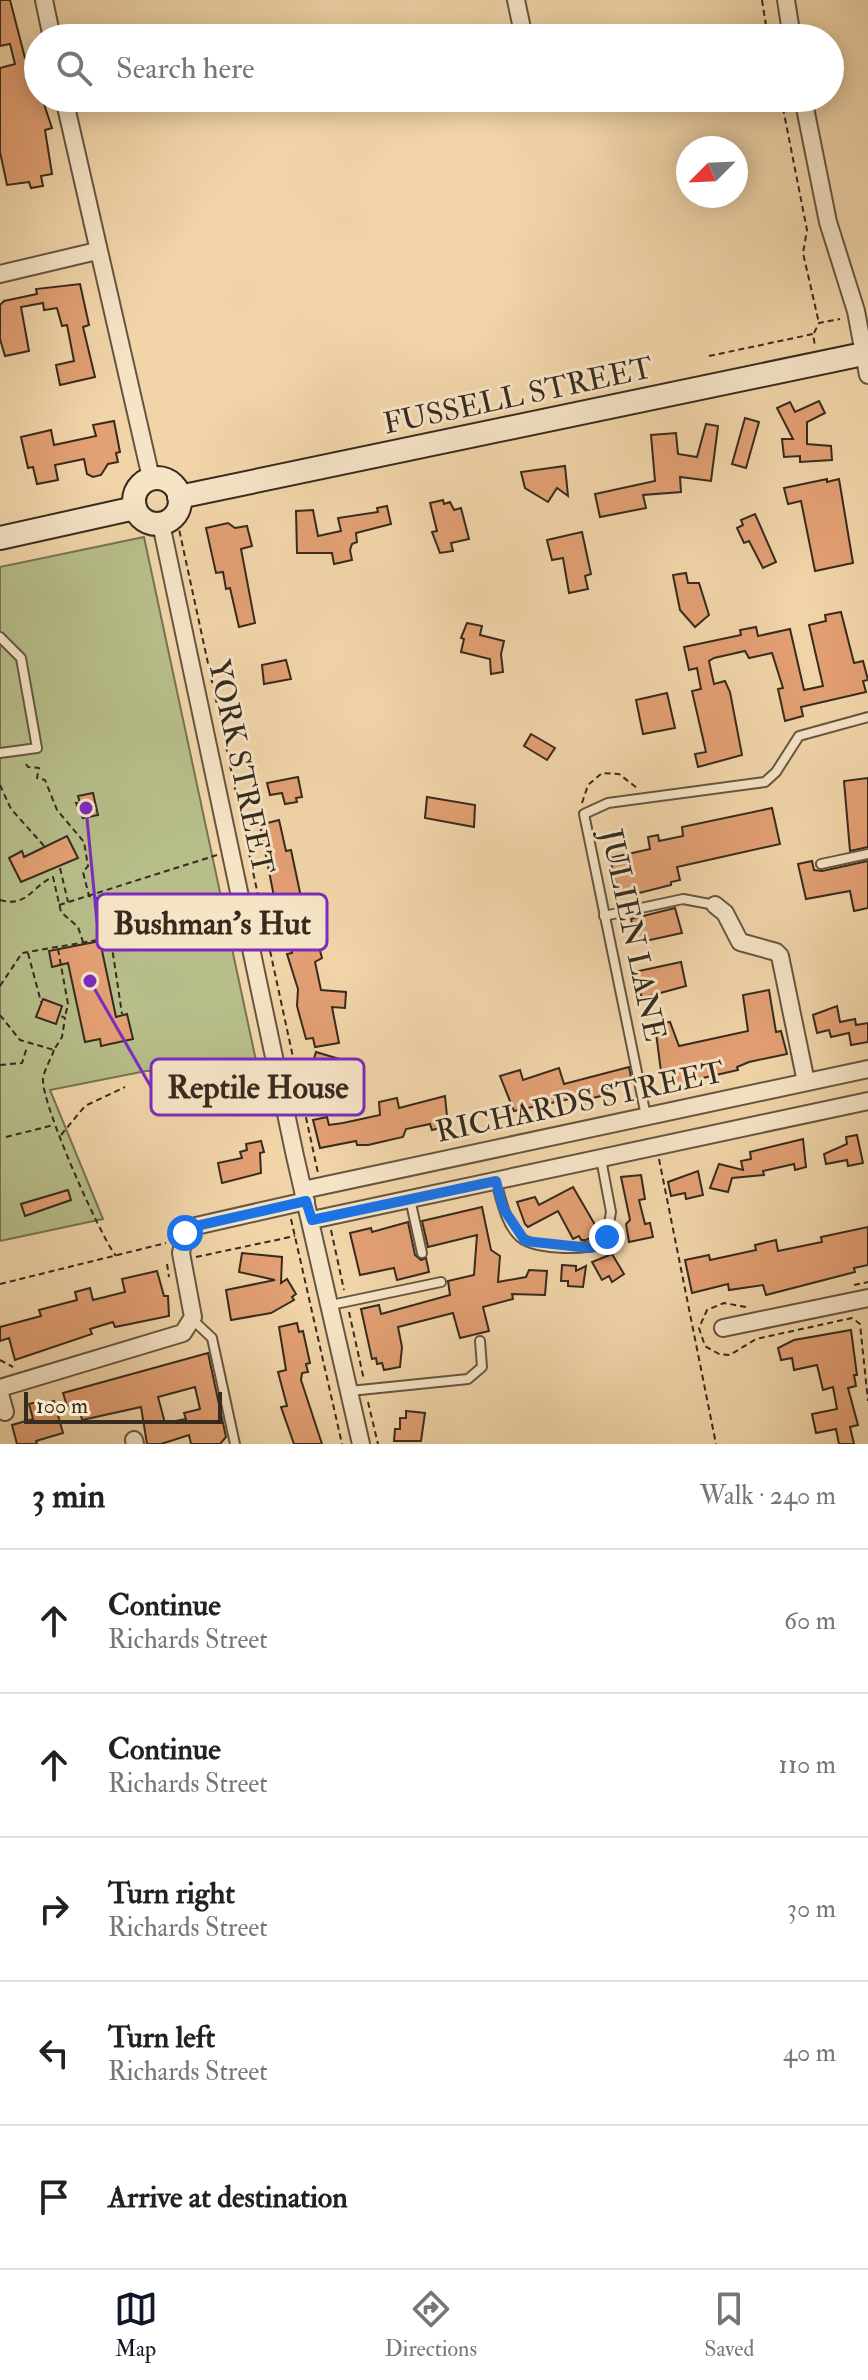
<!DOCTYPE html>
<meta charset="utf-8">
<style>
body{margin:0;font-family:"IM FELL Double Pica",serif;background:#f2f2f2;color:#222}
.compass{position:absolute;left:676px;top:136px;width:72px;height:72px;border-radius:50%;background:#fff;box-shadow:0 4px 20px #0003;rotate:246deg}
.scale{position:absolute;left:24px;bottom:20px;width:198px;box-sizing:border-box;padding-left:8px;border:4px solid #362b1e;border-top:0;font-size:22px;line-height:28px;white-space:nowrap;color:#362b1e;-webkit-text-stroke:6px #f6e4c7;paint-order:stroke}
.stop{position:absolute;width:24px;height:24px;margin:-18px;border:6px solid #1a73e8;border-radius:50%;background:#fff}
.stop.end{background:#1a73e8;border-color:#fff;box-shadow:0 2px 8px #0008}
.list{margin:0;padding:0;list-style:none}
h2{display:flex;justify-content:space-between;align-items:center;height:104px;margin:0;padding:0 32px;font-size:34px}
h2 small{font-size:26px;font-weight:400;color:#767676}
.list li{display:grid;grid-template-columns:52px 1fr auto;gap:24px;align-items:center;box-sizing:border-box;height:144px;padding:0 32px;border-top:2px solid #e0e0e0}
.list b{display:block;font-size:30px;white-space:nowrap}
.list p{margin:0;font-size:26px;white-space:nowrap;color:#767676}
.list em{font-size:26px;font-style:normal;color:#767676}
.icon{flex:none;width:44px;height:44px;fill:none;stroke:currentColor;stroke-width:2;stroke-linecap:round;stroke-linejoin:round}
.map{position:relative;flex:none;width:868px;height:1444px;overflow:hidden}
.search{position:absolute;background:#fff;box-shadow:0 4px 20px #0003;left:24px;right:24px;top:24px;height:88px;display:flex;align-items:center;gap:20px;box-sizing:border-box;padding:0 28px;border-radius:44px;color:#767676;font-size:30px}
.sheet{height:824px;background:#fff}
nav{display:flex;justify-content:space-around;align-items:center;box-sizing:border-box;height:112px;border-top:2px solid #e0e0e0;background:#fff;font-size:22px;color:#767676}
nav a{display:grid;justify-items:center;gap:4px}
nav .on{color:#111827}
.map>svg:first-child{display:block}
</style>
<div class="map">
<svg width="868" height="1444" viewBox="0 0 868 1444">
<rect width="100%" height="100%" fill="#f1d5a9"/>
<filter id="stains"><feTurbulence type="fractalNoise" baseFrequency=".0025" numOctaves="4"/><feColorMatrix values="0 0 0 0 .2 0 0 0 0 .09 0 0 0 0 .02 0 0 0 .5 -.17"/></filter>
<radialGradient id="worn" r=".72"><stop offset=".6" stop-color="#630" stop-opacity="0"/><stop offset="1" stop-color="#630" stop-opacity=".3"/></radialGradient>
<!-- green -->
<path fill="#b7be8a" stroke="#767454" stroke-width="2" d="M144 537 258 1070 146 1071 50 1090 103 1219 0 1241V567Z"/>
<!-- building -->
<g fill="#e3a074" stroke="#362b1e" stroke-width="2" fill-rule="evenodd">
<path d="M0 0H10L25 58 35 74 38 98H42L52 128 45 130 52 174 41 176 43 186 31 188 29 182 7 185 0 152V68L15 64 10 44 0 46Z"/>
<path d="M80 284 89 325 83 327 95 377 60 385 56 365 74 361 67 325 62 326 57 308 44 310 43 303 21 307 29 351 5 356 0 339V305L4 301 37 294 36 289Z"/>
<path d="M819 401 825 413 807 422V444L831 446 832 460 800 462V456L784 457 782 439H793L777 408 790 402 795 412Z"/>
<path d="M745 418 759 422 746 468 732 464Z"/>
<path d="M114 421 120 452 116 453 118 462 108 464 101 475 93 477 87 474 84 459 55 465 58 480 37 484 33 467 28 468 21 437 51 430 54 445 96 436 93 425Z"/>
<path d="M706 424 718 426 711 481 680 477 681 492 643 495 646 508 600 517 595 494 655 481 651 435 676 433 678 454 697 457Z"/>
<path d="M565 466 568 496 557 488 548 502 525 488 521 472Z"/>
<path d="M827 479V482L839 479 853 563 815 571 801 501 788 504 784 488Z"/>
<path d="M443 500 444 504 450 502 454 510 461 508 469 539 451 543 453 551 440 553 432 532 437 531 430 503Z"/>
<path d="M387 506 391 524 356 533 357 542 352 544 350 550 352 560 334 564 332 553H297L296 511 313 510 318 536 341 531 338 518 378 512 377 508Z"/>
<path d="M755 514 776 562 763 568 749 541 744 543 737 528 743 525 741 520Z"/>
<path d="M228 523 235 528 247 526 252 546 241 549 255 623 239 627 230 588 226 589 223 572 216 573 206 528Z"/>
<path d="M582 532 591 574 585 576 588 589 569 593 563 558 552 560 547 540Z"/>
<path d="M686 573 688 583H699L709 615 695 627 680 610 673 575Z"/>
<path d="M841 612 854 663 863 661 868 680 863 681 866 692 801 707 803 716 785 721 778 689 783 688 772 653 749 658 745 651 714 658 709 661 714 684 725 681 730 692 742 755 698 767 695 754 706 752 692 691 701 689 697 668 689 670 684 647 741 635 740 630 756 627 758 636 790 629 804 690 823 686 809 625 826 621 825 615Z"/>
<path d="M467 623 482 626 480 635 504 641 501 654 503 672 491 674 490 659 461 652 464 639 461 638Z"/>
<path d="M286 660 291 679 264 684 262 665Z"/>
<path d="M667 693 675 728 643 734 636 700Z"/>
<path d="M531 734 555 748 547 760 524 746Z"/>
<path d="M298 777 302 797 296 798 297 802 285 804 282 793 270 795 267 783Z"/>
<path d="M868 778V847L850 851 844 781Z"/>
<path d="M93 793 98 815 83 818 76 803H80L78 796Z"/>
<path d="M427 797 475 805 474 827 425 818Z"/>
<path d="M772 808 780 844 677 867 680 880 671 882V885L619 898 610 858 650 849 648 837 658 835 659 841 683 836 682 827Z"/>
<path d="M279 820 286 851 291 850 312 949 319 947 322 958 315 962 321 990 346 992 345 1008 332 1007 339 1043 315 1047 313 1038 306 1039 297 1006 298 989 287 954 292 953 283 911 277 912 260 825Z"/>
<path d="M67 836 78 858 21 882 9 858 22 851 24 857Z"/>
<path d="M812 861 814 870 822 871 868 861V908L854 911 850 891 806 899 798 864Z"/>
<path d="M675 908 682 933 636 943 631 919Z"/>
<path d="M100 941 116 1017 127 1014 133 1039 101 1046 100 1039 85 1042 68 963 52 967 49 951Z"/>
<path d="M681 962 686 986 642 998 639 987 636 988 634 972Z"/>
<path d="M769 990 776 1032 781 1031 787 1054 749 1062 737 1067 738 1070 663 1087 655 1025 670 1022 679 1046 748 1031 743 995Z"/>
<path d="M43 999 62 1006 56 1024 36 1017Z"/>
<path d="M837 1006 840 1022 855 1019 856 1025 868 1023V1042L851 1045 849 1033 831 1037 829 1030 817 1033 813 1015Z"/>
<path d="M316 1052 346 1061 341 1077 311 1068Z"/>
<path d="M629 1067 632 1082 600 1091 601 1096 593 1098 594 1102 581 1104 574 1098 514 1111 500 1076 520 1070 523 1080 559 1068 564 1084Z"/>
<path d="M445 1096 448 1126 432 1130 430 1124 406 1129 403 1137 368 1145H357L356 1141 320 1148 313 1120 327 1117 329 1125 343 1123 380 1115 379 1102 397 1098 399 1108Z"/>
<path d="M857 1135 863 1163 848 1166 847 1160 826 1164 824 1154 847 1144 846 1137Z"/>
<path d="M803 1139 806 1167 795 1170 794 1164 763 1171 764 1175 732 1178 728 1192 710 1188 719 1164 743 1170 741 1161 751 1159 750 1152Z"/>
<path d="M261 1141 264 1152 260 1153 261 1173 222 1183 218 1163 242 1158 240 1152 247 1150 246 1144Z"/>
<path d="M698 1171 703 1195 686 1199 685 1193 671 1196 668 1182Z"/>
<path d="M641 1175 645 1199 639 1200 645 1224 650 1223 653 1237 629 1242 626 1224 630 1220 621 1177Z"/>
<path d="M573 1187 598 1230 595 1235 586 1240H581L579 1236 573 1239 558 1211 528 1227 525 1224 517 1202 535 1197 539 1205Z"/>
<path d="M68 1190 71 1200 25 1216 21 1204Z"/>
<path d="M482 1207 491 1250 500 1256 498 1282 526 1277 529 1270 547 1271 545 1295 512 1294 513 1299 483 1307 489 1331 460 1338 453 1313 398 1327 402 1347 400 1367 384 1370 382 1363 377 1364 376 1358 372 1359 361 1309 379 1305 381 1314 450 1295 448 1281 474 1275 477 1235 428 1247 422 1221Z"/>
<path d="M408 1222 415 1255 421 1260 426 1258 429 1272 397 1280 394 1268 360 1275 350 1233 371 1228 372 1232Z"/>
<path d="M868 1227V1265L854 1268 855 1272 766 1295 763 1285 729 1290 728 1284 692 1293 685 1260 709 1255 710 1260 756 1250 755 1245 776 1240 778 1251 822 1242 821 1237Z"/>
<path d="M242 1253 282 1257 281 1283 287 1279 296 1294 292 1297 294 1300 271 1313 231 1320 226 1290 275 1280 239 1272Z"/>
<path d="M612 1254 624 1274 612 1282 609 1276 602 1280 592 1262Z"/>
<path d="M562 1265 576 1266V1271L586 1266 583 1287 568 1286V1281H561Z"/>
<path d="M157 1271 164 1296H168L169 1316 115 1327 113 1322 90 1329 92 1334 15 1360 9 1338 0 1341V1327L41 1316 39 1310 77 1300 75 1292 90 1288 93 1300 125 1292 122 1279Z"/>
<path d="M297 1323 299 1332 303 1331 310 1363 306 1364 308 1372 302 1373 301 1380 322 1444H294L281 1407 287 1406 278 1372 286 1370 279 1327Z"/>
<path d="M851 1330 857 1375H854L856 1386 848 1388 858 1425 850 1427 854 1444H839L836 1429 816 1433 812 1414 837 1409 833 1387 823 1390 817 1365 794 1370 792 1358 781 1360 778 1348 794 1340Z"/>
<path d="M208 1353 226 1437 220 1444H191L189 1435 161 1444H147L141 1407 82 1420 78 1403 67 1406 63 1393ZM195 1387 200 1409 184 1413 186 1419 165 1423 158 1397Z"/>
<path d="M42 1401 43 1404 54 1401 63 1433 36 1441 37 1444H17L12 1425 33 1419 29 1404Z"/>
<path d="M406 1411 425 1413 421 1441H394L395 1429H400V1418H406Z"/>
</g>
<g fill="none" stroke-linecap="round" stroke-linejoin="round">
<defs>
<g id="lane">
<path d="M0 637 21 658 37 748 0 753"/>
<path d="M821 864 868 854"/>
<path d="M604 916 683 899 715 905"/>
<path d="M646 1116 584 814 608 803 765 782 776 772 799 736 868 717"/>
<path d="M496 1181C501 1199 506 1226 521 1238 535 1250 593 1252 606 1240L611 1212 601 1159"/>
<path d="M410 1199 422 1253"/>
<path d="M331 1305 441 1282"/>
<path d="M193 1320 212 1338 235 1444"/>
<path d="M350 1391 468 1379 482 1367 480 1341"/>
</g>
<g id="street">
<path d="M44 0 52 38"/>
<path d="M516 0 524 38"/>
<path d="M786 0 792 38"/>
<path d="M64 98 151 478"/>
<path d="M803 98 828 222 856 311 868 375"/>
<path d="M0 274 97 251"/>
<path d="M161 524 295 1156 361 1444"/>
<path d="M715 905 725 913 740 942 776 952 780 956 806 1082"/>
<path d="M303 1190 868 1069"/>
<path d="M312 1220 868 1101"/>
<path d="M723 1328 868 1298"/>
<path d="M0 1388 183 1333 193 1317 181 1253 185 1233 196 1226 306 1201"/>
<path d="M0 1394 5 1412"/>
<path d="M134 1440 135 1444"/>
</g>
<g id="secondary">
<circle cx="157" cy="501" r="23"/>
<path d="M179 497 868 353"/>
<path d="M0 538 135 508"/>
</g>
</defs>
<!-- lane casing -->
<use href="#lane" stroke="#655641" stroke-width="12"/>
<!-- street casing -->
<use href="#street" stroke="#655641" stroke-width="20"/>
<!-- secondary casing -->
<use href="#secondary" stroke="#362b1e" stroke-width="26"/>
<!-- path -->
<g stroke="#362b1e" stroke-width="2" stroke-dasharray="6 4" stroke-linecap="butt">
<path d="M762 0 768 38"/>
<path d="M781 98 807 230 803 253 819 323"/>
<path d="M814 333 819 323 840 319"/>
<path d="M709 356 813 334 815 346"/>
<path d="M188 513 179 529 318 1173"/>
<path d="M26 764 28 767 39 768 37 778 45 780 57 810 84 842 88 866 83 872 89 896 97 898 107 914 122 1014"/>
<path d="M0 785 11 809 45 847"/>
<path d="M582 803 588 785 602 773 619 774 637 788"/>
<path d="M60 868 68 902"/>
<path d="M0 900C27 908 32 886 53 877L61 912 78 927 83 942"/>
<path d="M59 905 217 855"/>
<path d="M58 949 68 1004 65 1017"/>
<path d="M28 953 41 1002"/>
<path d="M0 986 22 953 109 938"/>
<path d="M0 1015 20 1040 54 1050 62 1037 65 1018 59 1015"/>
<path d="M54 1050C51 1059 44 1070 43 1079 41 1103 100 1236 116 1256"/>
<path d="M0 1065 22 1063 27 1047"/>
<path d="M61 1135 85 1106 125 1087"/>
<path d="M6 1137 54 1125"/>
<path d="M659 1159 716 1444"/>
<path d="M291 1219 342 1444"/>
<path d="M331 1230 344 1290"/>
<path d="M196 1257 295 1236"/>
<path d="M167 1264 169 1277"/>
<path d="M0 1284 166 1243"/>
<path d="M854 1285 868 1282"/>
<path d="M746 1307 724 1303 707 1310 699 1328 705 1346 719 1354 730 1355 756 1339 852 1318 860 1324 868 1401"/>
<path d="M349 1312 364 1380"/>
<path d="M0 1360 13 1367"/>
<path d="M368 1402 378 1444"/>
</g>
<!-- lane -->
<use href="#lane" stroke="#f6e4c7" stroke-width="8"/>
<!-- street -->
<use href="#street" stroke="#f6e4c7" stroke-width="16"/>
<!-- secondary -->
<use href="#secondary" stroke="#f6e4c7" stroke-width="22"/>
</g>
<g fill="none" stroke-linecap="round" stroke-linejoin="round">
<!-- route -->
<path stroke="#1a73e8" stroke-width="10" d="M185 1233 196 1226 306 1201 312 1220 496 1181 503 1208 525 1241 590 1248 599 1246 607 1237"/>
</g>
<g text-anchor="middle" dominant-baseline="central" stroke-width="6" stroke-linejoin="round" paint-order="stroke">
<!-- street labels -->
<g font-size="30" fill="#362b1e" stroke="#f6e4c7">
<text transform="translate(518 396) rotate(-12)">FUSSELL STREET</text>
<text transform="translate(241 767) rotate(78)">YORK STREET</text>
<text transform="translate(633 935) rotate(78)">JULIEN LANE</text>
<text transform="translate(580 1102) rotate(-12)">RICHARDS STREET</text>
</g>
</g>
<!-- callouts -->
<path fill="none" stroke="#7b2cbf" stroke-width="3" d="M86 808L97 922M90 981L151 1087"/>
<g fill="#7b2cbf" stroke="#f6e4c7" stroke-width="3">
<circle cx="86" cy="808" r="8"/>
<circle cx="90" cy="981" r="8"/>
</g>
<g fill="#f6e4c7" stroke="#7b2cbf" stroke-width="3">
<rect x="97" y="894" width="230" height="56" rx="8"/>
<rect x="151" y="1059" width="213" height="56" rx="8"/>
</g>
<g font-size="32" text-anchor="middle" font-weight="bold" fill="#362b1e">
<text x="212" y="934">Bushman's Hut</text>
<text x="258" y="1098">Reptile House</text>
</g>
<rect width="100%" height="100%" filter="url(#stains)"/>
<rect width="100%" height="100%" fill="url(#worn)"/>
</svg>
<svg class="compass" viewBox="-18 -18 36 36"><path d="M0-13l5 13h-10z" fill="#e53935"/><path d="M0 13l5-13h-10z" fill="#767676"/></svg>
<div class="scale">100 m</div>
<div class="stop" style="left:185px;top:1233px"></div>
<div class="stop end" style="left:607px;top:1237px"></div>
<div class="search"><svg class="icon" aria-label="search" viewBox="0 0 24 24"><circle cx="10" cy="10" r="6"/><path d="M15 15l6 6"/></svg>Search here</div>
</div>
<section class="sheet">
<h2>3 min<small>Walk · 240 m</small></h2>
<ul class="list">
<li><svg class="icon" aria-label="ahead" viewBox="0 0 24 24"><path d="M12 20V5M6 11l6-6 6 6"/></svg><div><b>Continue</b><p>Richards Street</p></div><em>60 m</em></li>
<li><svg class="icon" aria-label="ahead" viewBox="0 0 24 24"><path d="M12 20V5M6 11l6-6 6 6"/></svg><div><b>Continue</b><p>Richards Street</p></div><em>110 m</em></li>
<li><svg class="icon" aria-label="right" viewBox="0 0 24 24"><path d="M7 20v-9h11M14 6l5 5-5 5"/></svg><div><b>Turn right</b><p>Richards Street</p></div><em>30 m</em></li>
<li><svg class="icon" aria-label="left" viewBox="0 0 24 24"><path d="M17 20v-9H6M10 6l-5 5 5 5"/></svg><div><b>Turn left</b><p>Richards Street</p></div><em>40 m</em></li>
<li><svg class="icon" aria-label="arrive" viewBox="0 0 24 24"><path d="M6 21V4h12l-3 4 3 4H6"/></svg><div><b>Arrive at destination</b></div></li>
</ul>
</section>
<nav>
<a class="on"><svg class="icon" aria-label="map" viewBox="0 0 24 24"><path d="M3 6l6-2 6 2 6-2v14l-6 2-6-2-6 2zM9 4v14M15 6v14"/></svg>Map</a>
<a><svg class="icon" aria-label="directions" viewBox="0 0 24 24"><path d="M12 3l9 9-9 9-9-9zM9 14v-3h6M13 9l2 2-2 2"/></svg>Directions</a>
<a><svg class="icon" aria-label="saved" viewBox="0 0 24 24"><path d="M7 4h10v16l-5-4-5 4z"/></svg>Saved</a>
</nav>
